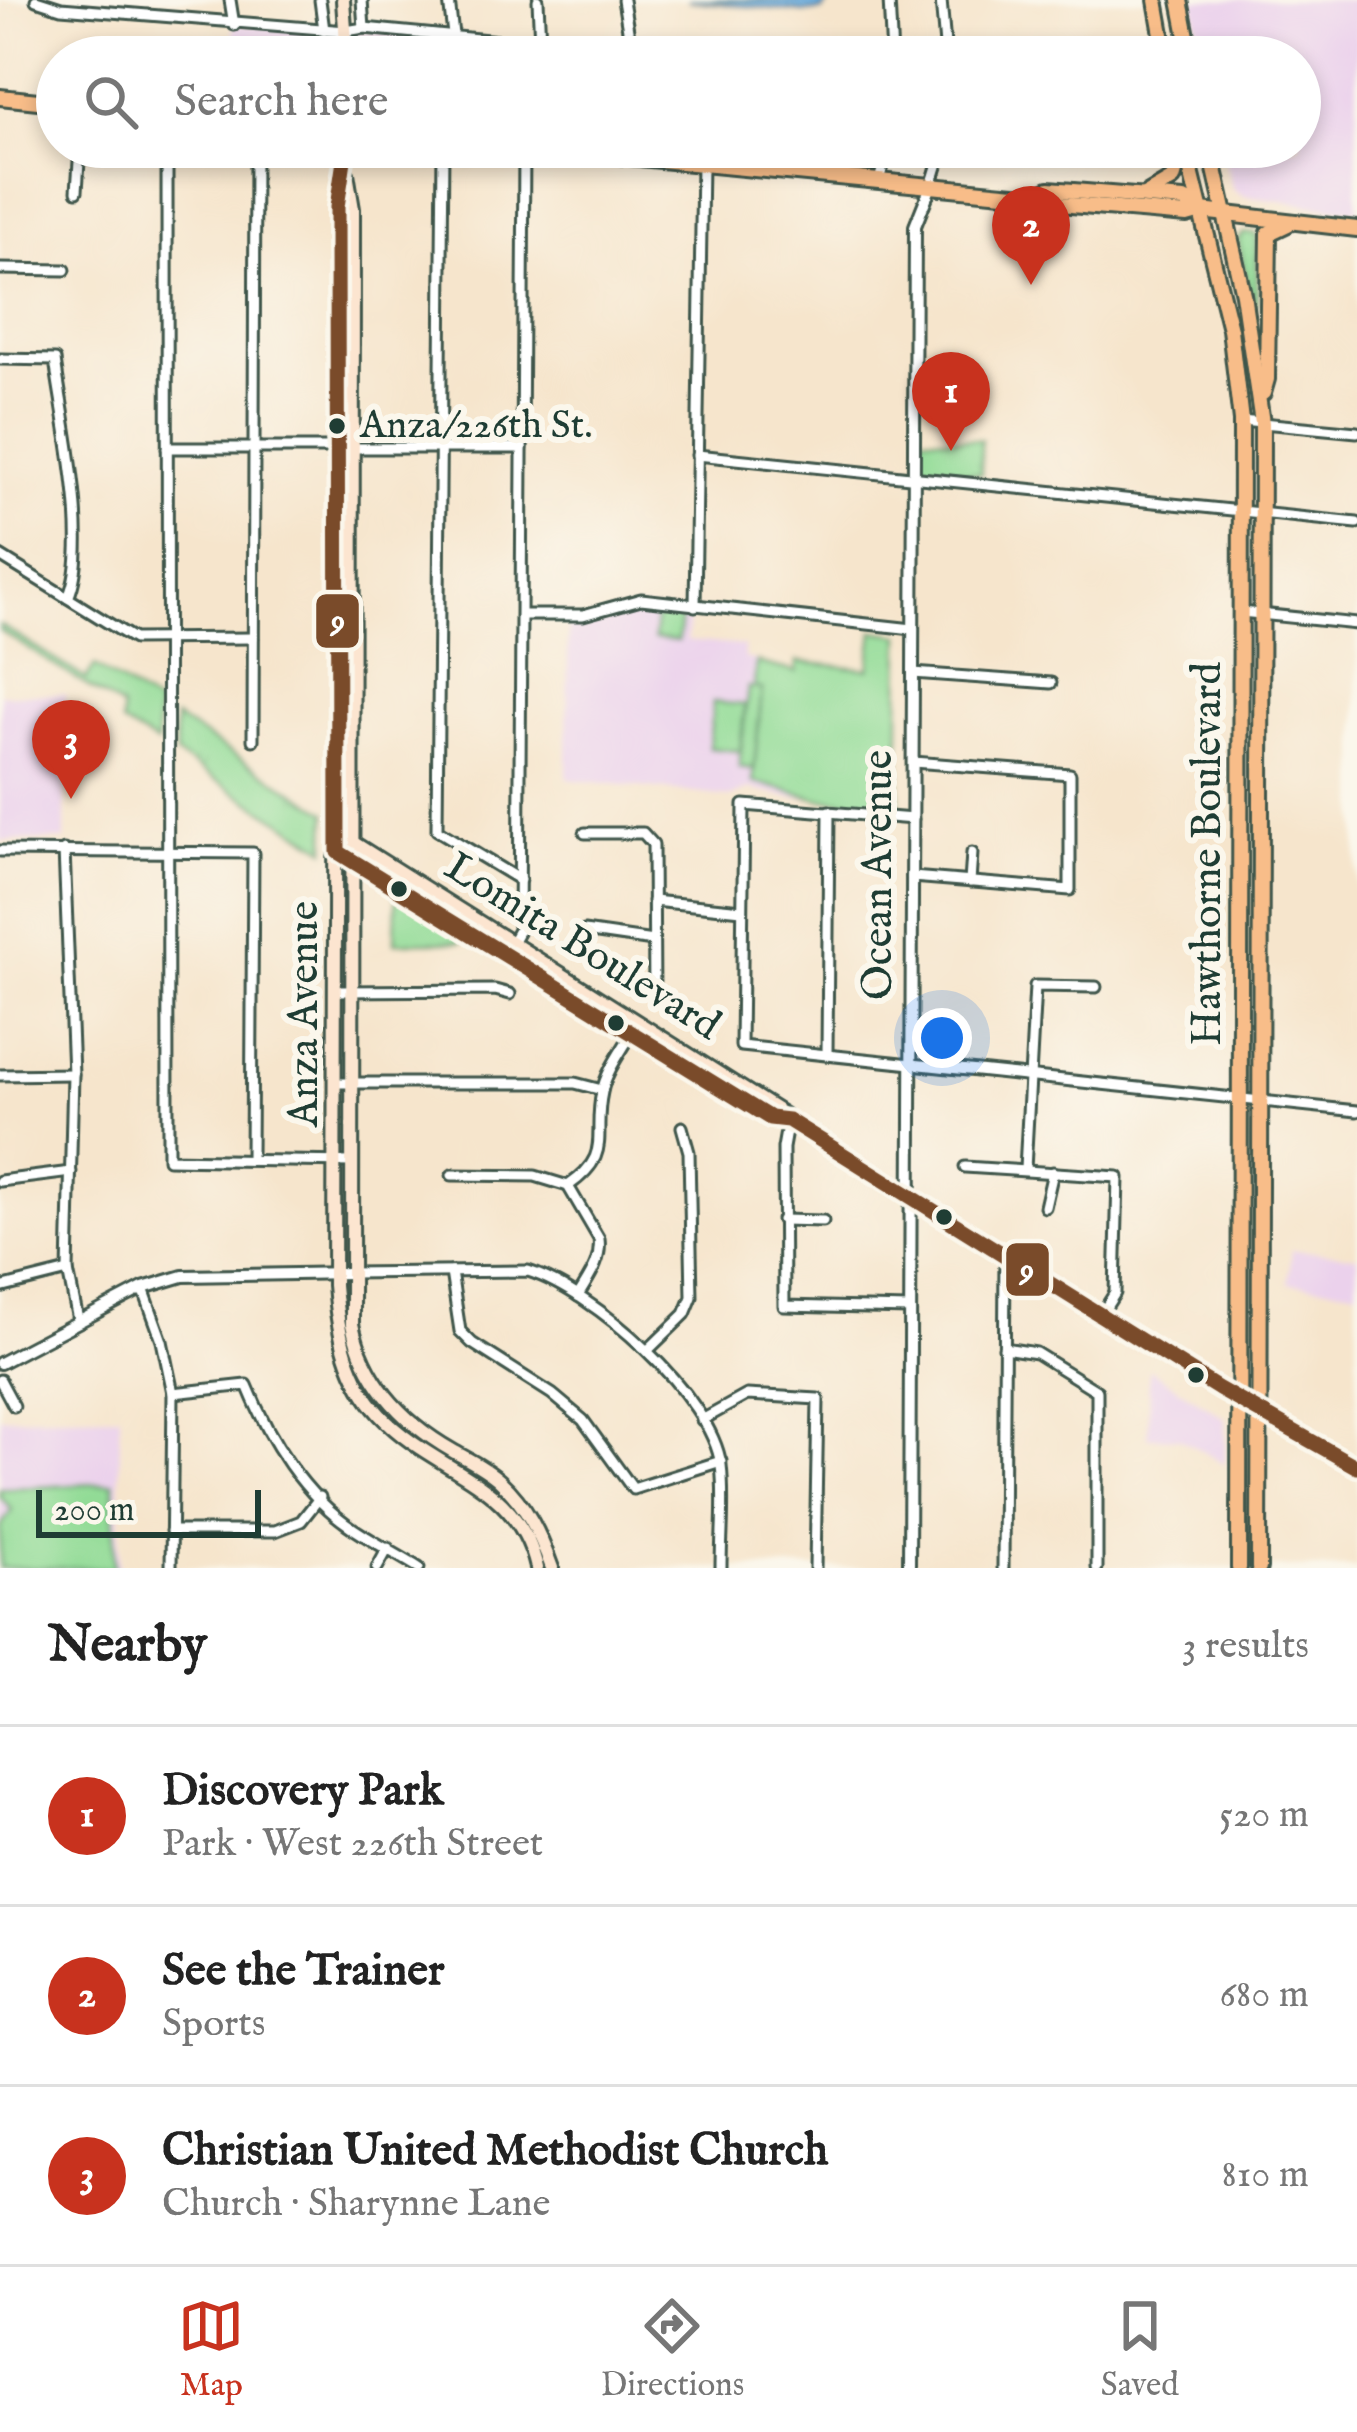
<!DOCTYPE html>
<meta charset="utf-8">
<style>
body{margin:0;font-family:"IM FELL English",serif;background:#f6f6f6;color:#222}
.scale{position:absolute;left:36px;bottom:30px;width:225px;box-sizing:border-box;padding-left:12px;border:6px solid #1f3d34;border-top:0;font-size:33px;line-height:42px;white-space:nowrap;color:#1f3d34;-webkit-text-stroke:9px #fbf7ec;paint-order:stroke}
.you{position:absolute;left:942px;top:1038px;width:42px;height:42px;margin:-30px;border:9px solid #fff;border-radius:50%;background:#1a73e8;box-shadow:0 0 0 18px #1a73e833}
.badge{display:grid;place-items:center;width:78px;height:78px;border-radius:50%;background:#c8321e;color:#fff;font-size:39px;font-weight:700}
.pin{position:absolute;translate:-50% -99px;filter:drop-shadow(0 3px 6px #0008)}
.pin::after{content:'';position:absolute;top:63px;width:42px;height:36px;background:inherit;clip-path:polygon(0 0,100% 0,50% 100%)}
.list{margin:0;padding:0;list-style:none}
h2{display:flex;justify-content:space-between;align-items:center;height:156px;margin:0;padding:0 48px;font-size:51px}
h2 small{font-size:39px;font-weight:400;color:#767676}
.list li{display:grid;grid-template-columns:78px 1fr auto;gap:36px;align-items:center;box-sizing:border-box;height:180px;padding:0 48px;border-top:3px solid #e0e0e0}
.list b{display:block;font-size:45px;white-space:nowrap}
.list p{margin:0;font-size:39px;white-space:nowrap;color:#767676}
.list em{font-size:39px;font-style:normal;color:#767676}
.icon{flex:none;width:66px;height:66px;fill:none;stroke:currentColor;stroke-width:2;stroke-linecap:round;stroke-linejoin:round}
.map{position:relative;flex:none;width:1357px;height:1568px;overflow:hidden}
.search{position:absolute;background:#fff;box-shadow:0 6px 18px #0003;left:36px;right:36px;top:36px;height:132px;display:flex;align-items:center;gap:30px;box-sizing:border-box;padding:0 42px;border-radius:66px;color:#767676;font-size:45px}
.sheet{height:696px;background:#fff}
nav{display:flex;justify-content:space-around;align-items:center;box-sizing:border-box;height:168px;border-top:3px solid #e0e0e0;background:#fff;font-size:33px;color:#767676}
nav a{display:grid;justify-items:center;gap:6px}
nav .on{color:#c8321e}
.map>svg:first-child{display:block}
</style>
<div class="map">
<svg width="1357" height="1568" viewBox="0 0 1357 1568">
<defs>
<pattern id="park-tufts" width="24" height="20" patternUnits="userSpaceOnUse" patternTransform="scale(3)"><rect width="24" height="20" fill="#92db96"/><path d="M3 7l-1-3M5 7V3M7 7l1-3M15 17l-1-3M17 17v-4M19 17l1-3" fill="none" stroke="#7dbd82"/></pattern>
<pattern id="water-ripples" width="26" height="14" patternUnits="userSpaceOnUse" patternTransform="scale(3)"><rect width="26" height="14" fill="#67a9db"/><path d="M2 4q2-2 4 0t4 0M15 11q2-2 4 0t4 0" fill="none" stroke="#548bb2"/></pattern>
</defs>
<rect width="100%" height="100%" fill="#fbf7ec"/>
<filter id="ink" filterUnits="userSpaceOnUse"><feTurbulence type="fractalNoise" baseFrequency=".00833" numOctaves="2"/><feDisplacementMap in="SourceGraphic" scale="24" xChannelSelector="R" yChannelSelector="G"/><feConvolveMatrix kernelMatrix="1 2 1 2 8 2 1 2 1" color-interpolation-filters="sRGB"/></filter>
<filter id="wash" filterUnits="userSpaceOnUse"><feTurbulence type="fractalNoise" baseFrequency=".004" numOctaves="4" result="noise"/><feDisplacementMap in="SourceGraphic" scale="48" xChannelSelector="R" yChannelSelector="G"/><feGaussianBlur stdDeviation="2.7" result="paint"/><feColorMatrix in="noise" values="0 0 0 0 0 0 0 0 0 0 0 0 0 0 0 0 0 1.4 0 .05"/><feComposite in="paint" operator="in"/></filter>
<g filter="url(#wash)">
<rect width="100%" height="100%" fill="#f6e5cc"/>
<!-- built -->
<g fill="#ebd1ec">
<path d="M1193 0H1357V211L1243 196 1233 190 1221 147H1300V57H1203Z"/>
<path d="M234 25 432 33 429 57H231Z"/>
<path d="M636 608 689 613 687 641 744 646V658L796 672 797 662 869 669 874 631 901 635 899 806 782 796 750 789 731 797 567 779 568 623Z"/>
<path d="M0 694H65V840L0 841Z"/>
<path d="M1292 1250 1357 1256V1290L1288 1283Z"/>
<path d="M1149 1369 1225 1418V1464L1179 1438 1148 1437Z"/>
<path d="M120 1415 119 1568H0V1417Z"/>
</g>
<!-- grass -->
<g fill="#92db96" stroke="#588c65" stroke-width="3">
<path d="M525 147H713L783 154 789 160 791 173Z"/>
<path d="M345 160 353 209 350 841 338 832 337 207Z"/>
<path d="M1244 233H1255L1257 238V306H1253L1238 240Z"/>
<path d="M656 615 681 617 678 641 654 639Z"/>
<path d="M0 625 86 679 95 666 157 705V744L122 724V708L0 631Z"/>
<path d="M874 631 901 635 899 806 820 799 753 782 762 690 754 688 756 662 796 672 797 662 869 669Z"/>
<path d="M713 702 745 705 740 751 709 748Z"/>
<path d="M114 1483V1568H0V1527L12 1510 0 1497V1489Z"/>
</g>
<!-- park -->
<g fill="url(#park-tufts)" stroke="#588c65" stroke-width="3">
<path d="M921 436 981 440V474L928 470 922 462Z"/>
<path d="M748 687 762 689 754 769 739 767Z"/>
<path d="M175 718 327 812 326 849 176 755Z"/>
<path d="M396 895 461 936V942H395Z"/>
</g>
<!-- water -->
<path fill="url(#water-ripples)" stroke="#437388" stroke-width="3" d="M687 0H831L822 11 804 12Z"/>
</g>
<g filter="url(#ink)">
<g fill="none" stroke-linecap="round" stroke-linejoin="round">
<defs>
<g id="minor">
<path d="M36 0 61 8 346 31 364 28 664 57"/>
<path d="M230 0 234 25"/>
<path d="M320 0 324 30"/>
<path d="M362 0 364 28"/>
<path d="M449 0 453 35"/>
<path d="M538 0 540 44"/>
<path d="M623 0 632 54"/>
<path d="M889 0 892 57"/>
<path d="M941 0 946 57"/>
<path d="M167 147 168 1159 351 1162"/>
<path d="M443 147 437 830 520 880"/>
<path d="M879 181 888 147"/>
<path d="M931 186 943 147"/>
<path d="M77 191 80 147"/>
<path d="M0 269 65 270"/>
<path d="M0 359 55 360C63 420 92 546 68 598"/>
<path d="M1241 421 1357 432"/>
<path d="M167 448H522"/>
<path d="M697 455 1357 523"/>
<path d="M0 556 134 639 253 638"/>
<path d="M695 606 702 164"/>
<path d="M1241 612 1357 624"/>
<path d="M522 615H583L641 599 913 629"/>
<path d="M913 673 1051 683"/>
<path d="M253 740 255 147"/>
<path d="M913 819 744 805 741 1046 1357 1111"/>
<path d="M585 833H643L653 844 654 997"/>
<path d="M64 850 73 1074 68 1271 78 1320"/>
<path d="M0 851 253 853 251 1160"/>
<path d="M912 877 1070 890V774L913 762"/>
<path d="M970 882 972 853"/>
<path d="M653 901 742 910"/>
<path d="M584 931 653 941"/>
<path d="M505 955 519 930 524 147"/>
<path d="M338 991 495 990 510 994"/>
<path d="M827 1055 829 811"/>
<path d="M0 1075 73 1074"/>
<path d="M337 1083H575L602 1090"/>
<path d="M788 1120 783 1148 784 1306 909 1309"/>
<path d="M965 1167 1118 1177 1115 1293 1101 1315"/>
<path d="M1025 1169 1035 986 1096 987"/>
<path d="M452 1175 535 1176 568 1186"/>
<path d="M0 1181 71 1172"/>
<path d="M1045 1207 1053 1172"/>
<path d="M782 1220 823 1221"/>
<path d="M451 1272 460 1331 472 1343 552 1394 583 1420 633 1489 721 1461"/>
<path d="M350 1273 528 1271C593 1291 711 1395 721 1465 725 1498 721 1535 721 1568"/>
<path d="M0 1288 68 1271"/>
<path d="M143 1288 162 1341 173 1393 171 1568"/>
<path d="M578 1296C589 1277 602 1261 599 1239L568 1186C614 1154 592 1137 602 1092 606 1071 623 1049 633 1031"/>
<path d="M1004 1348 1036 1353 1097 1391V1568"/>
<path d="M648 1350 685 1314 692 1297 689 1152 682 1127"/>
<path d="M0 1380 14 1406"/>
<path d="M173 1393 247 1385C269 1439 304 1496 354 1529 375 1543 398 1555 419 1568"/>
<path d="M702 1420 747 1395 818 1399 815 1568"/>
<path d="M171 1531H275L301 1521 320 1497"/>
<path d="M377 1568 388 1548"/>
<path d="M1003 1568 1005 1255"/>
</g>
<g id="tertiary">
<path d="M0 1363 143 1288 183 1276 350 1273"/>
<path d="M909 1568 915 226 931 186"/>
</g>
<g id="secondary">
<path d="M343 0 347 57"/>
<path d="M346 147 337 207 334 1285C338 1333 347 1379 380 1415 434 1473 517 1479 537 1568"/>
<path d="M347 173 353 209 352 1324C364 1382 402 1422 453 1451 469 1460 486 1468 500 1481 527 1506 540 1534 552 1568"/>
<path d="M349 840 1177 1363 1357 1467"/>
<path d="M347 858 770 1118 788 1120"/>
</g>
<g id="primary">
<path d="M1156 0 1166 57"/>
<path d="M1180 0 1191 57"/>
<path d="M0 97 57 103"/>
<path d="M525 147 1035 196 1048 203 1187 215 1201 211"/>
<path d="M1185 147 1230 329 1241 421 1239 1568"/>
<path d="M1210 147 1243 294 1262 423 1259 1568"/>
<path d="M1035 196 1049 189 1184 200 1201 211 1357 229"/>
<path d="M1144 196 1173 179 1177 165 1175 147"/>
<path d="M1263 393 1267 379 1269 233 1288 224"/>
</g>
</defs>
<!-- minor casing -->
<use href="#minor" stroke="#3f564b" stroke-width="15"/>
<!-- tertiary casing -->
<use href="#tertiary" stroke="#3f564b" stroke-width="16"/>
<!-- secondary casing -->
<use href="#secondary" stroke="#3f564b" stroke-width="18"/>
<!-- primary casing -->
<use href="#primary" stroke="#3f564b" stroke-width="20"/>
<!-- minor -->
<use href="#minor" stroke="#fff" stroke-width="9"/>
<!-- tertiary -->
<use href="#tertiary" stroke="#fff" stroke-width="10"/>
<!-- secondary -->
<use href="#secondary" stroke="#fce5d0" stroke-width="12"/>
<!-- primary -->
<use href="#primary" stroke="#f8bd89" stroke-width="14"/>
<defs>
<path id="bus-1" d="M346 147 337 207 338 852 770 1118 788 1120 1219 1389 1357 1467"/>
</defs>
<!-- bus-1 casing -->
<use href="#bus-1" stroke="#fbf7ec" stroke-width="24"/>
<!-- bus-1 -->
<use href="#bus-1" stroke="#7a4b2a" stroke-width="15"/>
</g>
</g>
<!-- markers -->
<g fill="#1f3d34" stroke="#fbf7ec" stroke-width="4.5">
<circle cx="337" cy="426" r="10"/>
<circle cx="399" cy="889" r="10"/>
<circle cx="616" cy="1023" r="10"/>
<circle cx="944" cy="1217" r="10"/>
<circle cx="1196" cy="1375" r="10"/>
</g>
<g text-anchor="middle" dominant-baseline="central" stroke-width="12" stroke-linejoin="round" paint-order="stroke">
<!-- bus labels -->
<g font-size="39" fill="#1f3d34" stroke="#fbf7ec" text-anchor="start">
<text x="360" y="426">Anza/226th St.</text>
</g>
<!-- street labels -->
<g font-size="42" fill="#1f3d34" stroke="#fbf7ec">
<text transform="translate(1208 854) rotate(-90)">Hawthorne Boulevard</text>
<text transform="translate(879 875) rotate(-90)">Ocean Avenue</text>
<text transform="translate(582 947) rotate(32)">Lomita Boulevard</text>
<text transform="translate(305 1014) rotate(-90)">Anza Avenue</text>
</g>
</g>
<g stroke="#fbf7ec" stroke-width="4.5">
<rect x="314" y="592" width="47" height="58" rx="12" fill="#7a4b2a"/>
<rect x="1004" y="1241" width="47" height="57" rx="12" fill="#7a4b2a"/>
</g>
<g font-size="33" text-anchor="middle" font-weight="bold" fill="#fff">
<text x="338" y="632">9</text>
<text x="1027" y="1281">9</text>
</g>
</svg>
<div class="scale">200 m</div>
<div class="you"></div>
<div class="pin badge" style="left:951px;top:451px">1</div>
<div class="pin badge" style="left:1031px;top:285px">2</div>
<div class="pin badge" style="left:71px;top:799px">3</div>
<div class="search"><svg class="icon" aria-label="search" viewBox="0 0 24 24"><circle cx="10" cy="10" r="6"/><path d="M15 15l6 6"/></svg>Search here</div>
</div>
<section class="sheet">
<h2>Nearby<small>3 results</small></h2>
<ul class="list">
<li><span class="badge">1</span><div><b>Discovery Park</b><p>Park · West 226th Street</p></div><em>520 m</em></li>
<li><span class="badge">2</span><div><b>See the Trainer</b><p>Sports</p></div><em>680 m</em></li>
<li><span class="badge">3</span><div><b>Christian United Methodist Church</b><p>Church · Sharynne Lane</p></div><em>810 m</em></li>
</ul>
</section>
<nav>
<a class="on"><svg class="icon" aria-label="map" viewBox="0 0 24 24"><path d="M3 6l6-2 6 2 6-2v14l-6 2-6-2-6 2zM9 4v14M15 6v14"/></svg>Map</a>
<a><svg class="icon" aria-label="directions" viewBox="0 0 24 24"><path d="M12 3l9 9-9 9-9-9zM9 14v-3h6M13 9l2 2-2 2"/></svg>Directions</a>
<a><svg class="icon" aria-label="saved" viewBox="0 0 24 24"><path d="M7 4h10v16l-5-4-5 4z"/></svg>Saved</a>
</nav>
